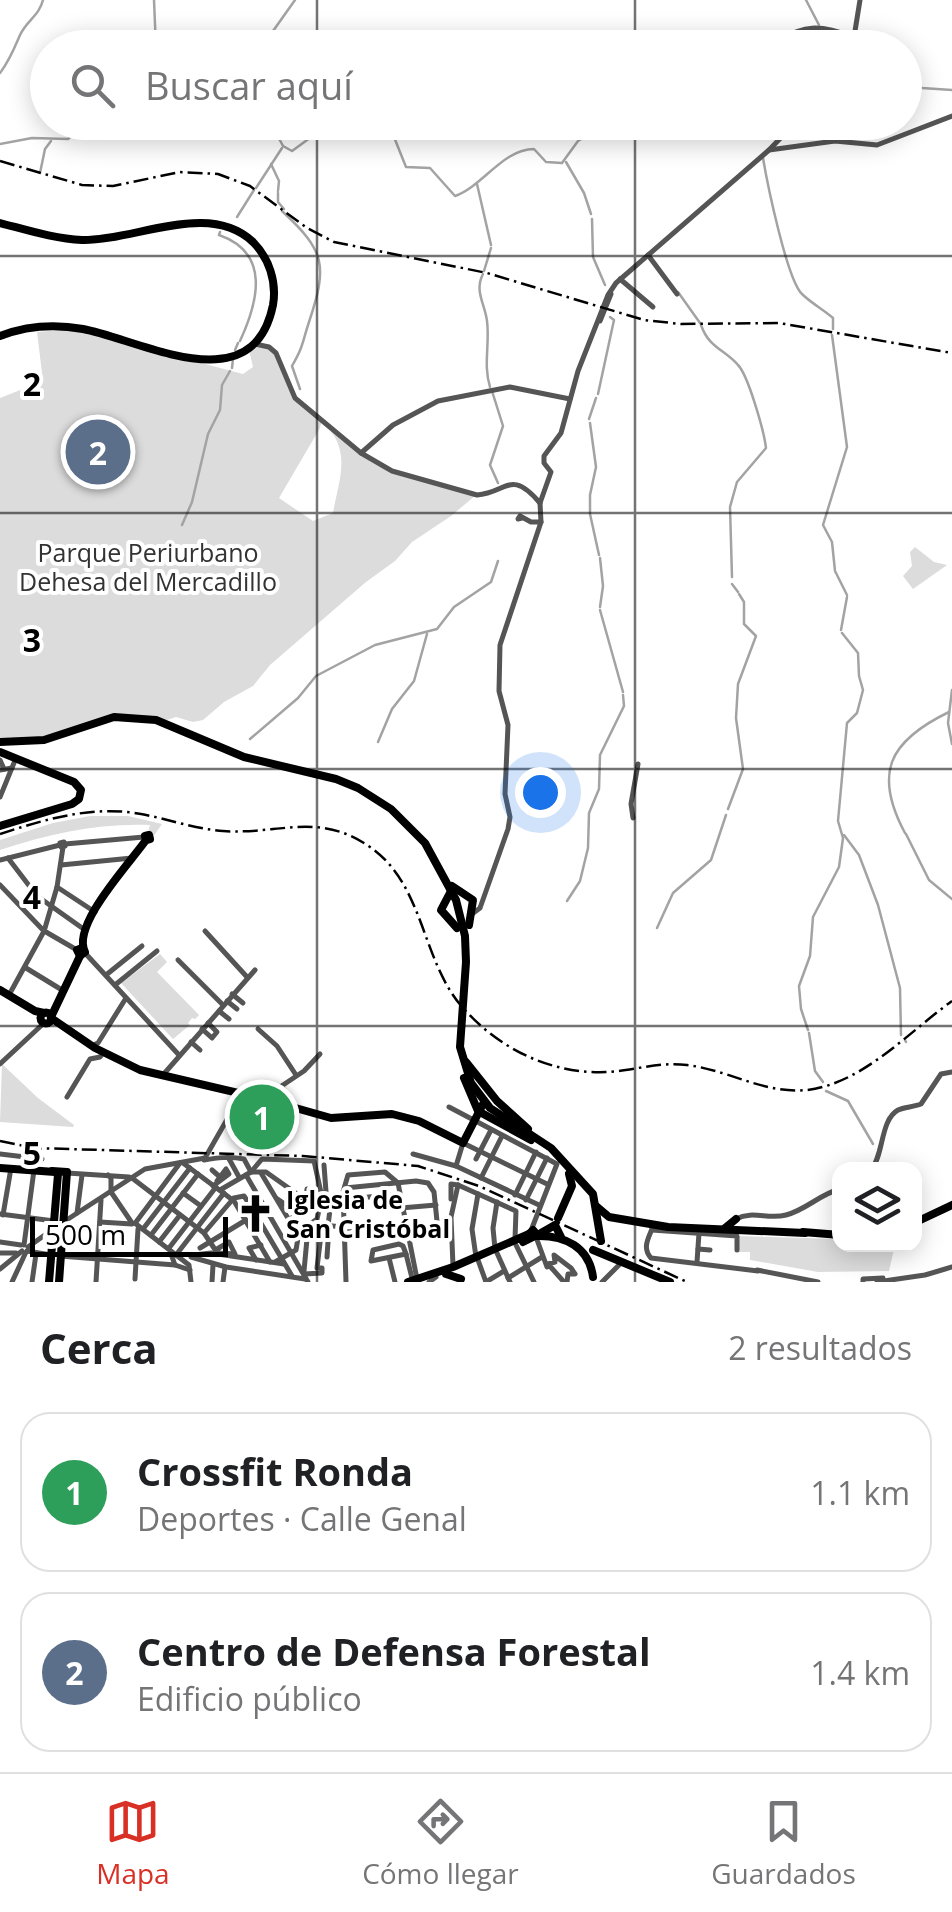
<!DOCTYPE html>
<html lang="es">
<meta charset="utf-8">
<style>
body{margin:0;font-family:"Open Sans",sans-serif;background:#f2f2f2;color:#202124}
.controls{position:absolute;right:30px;bottom:30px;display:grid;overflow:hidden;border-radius:20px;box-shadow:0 5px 25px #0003}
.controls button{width:90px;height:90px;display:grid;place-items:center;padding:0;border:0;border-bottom:2px solid #e0e0e0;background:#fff;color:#202124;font:50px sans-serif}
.scale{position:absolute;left:30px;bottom:25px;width:198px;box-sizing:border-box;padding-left:10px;border:5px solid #000;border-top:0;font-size:28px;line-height:35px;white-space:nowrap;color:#000;-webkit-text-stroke:8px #fff;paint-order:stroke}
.you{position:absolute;left:540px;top:792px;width:35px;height:35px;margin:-25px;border:8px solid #fff;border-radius:50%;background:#1a73e8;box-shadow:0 0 0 15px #1a73e833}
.badge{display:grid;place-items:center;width:65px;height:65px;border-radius:50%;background:#d93025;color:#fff;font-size:32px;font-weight:700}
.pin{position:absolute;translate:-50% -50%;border:5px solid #fff;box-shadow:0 2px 10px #0006}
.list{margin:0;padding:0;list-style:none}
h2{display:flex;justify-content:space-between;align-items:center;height:130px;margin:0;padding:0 40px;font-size:42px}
h2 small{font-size:32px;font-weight:400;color:#757577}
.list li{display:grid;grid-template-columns:65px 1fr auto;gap:30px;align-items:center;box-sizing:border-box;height:160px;margin:0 20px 20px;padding:0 20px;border:2px solid #e0e0e0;border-radius:30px}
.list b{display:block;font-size:38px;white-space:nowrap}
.list p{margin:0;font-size:32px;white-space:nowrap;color:#757577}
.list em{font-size:32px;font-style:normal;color:#757577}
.icon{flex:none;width:55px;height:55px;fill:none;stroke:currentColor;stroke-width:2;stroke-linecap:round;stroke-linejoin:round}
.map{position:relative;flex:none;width:952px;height:1282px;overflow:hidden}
.search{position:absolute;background:#fff;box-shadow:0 5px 25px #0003;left:30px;right:30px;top:30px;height:110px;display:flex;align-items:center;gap:25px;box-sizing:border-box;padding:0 35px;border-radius:55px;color:#757577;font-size:38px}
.sheet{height:490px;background:#fff}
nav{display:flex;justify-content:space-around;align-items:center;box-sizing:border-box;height:140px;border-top:2px solid #e0e0e0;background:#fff;font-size:28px;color:#757577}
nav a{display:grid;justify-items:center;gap:5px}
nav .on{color:#d93025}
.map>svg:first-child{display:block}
</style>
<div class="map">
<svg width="952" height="1282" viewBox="0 0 952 1282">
<rect width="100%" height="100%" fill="#fff"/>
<!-- green -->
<g fill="#dcdcdc">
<path d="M62 330 80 331 243 374 253 367 249 350 256 343 274 351 292 392 322 419 320 428 279 498 313 521 333 513C338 483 351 455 329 429L390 473 476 495 451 516 412 542 395 561 366 582 270 665 253 686 224 702 203 720 193 722 176 717 167 720 132 715 46 737 0 740V398L43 381 37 332Z"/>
<path d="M915 547 934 562 947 565 913 589 903 576 912 566 910 552Z"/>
<path d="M90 816H128L162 824 153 837 148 832 150 825C99 823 48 834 0 850V840L53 823Z"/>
<path d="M160 954 167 962 157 972 199 1015 195 1019 192 1018 188 1023 190 1025 173 1039 121 983Z"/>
<path d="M2 1064 38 1098 74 1125 73 1127 0 1122Z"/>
<path d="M738 1236 839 1239 840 1244 895 1245 889 1271 818 1272 750 1260V1252H739Z"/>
</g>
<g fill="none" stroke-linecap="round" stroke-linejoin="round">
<!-- stream -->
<g stroke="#a3a3a3" stroke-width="2.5">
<path d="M154 0 156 48"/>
<path d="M806 0 819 25"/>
<path d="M261 48 295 0"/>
<path d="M784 48 795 38 810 40 822 35 863 48"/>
<path d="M904 72 922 88 952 90"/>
<path d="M0 73C10 60 14 49 20 35 27 20 39 16 43 0"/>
<path d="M904 82 917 86"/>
<path d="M254 122 276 133 283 146 292 151 325 127 341 134 356 122"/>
<path d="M371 122 394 137 406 167 430 168 455 196C483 186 503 149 534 149L546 162 562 163 578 141 590 134 589 127 594 122"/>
<path d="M0 144 32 138 68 139 86 122"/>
<path d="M763 158C767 182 787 280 802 294 811 303 824 310 833 318V329"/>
<path d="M566 162 584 193 591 214"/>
<path d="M271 164 279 181 278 191"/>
<path d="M40 173 45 149 51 141"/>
<path d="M477 184 491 245"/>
<path d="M256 188 282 148"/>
<path d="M278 193V202L284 209"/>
<path d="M282 211C325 251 328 265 309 322 302 343 304 345 292 366L300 389"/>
<path d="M237 217 254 190"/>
<path d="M592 219 593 257 605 285"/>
<path d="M220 232 219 235C271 253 258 302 240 341"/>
<path d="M484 271 491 248"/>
<path d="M483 274C474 291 485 304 487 321 490 344 483 365 490 387"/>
<path d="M678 292 700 323"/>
<path d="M701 325C709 348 724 349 738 365 748 375 764 431 766 448L737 482 730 507 732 577"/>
<path d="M832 335 847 447 823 525 832 542 835 571 847 595"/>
<path d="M235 350 238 343"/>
<path d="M232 368 233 359"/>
<path d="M492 391 503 426 490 465 498 483"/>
<path d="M598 394 614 320 610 317"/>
<path d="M589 419 596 398"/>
<path d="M590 423 596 467 590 495V514L599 555"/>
<path d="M182 525 192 502 208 434 220 410 222 385 230 371"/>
<path d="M600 558 603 586 600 607"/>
<path d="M732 584 738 592"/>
<path d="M600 610 623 692"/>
<path d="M841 630 847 597"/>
<path d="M952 690 948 723 952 744"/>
<path d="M250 739 298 698 316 676 375 645 437 629 454 607 491 582 498 561"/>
<path d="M378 742 392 709 414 681 427 634"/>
<path d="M728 809 743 769 736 718 738 684 756 636 744 624V602L739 594"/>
<path d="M905 833C873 773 889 741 949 712"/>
<path d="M906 834 929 880 952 899"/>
<path d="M844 835 859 855 878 905 900 988 901 1035"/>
<path d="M567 901 580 881 588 848 589 813 599 789 600 755 624 706 623 695"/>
<path d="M657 928 673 893 711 860 726 815"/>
<path d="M808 1030 801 1009 799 986 810 956 813 917 839 867 843 838 838 821 847 723 857 713 863 690 859 676 858 653 842 633"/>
<path d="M809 1033 815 1071 823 1082"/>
<path d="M905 1040 906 1042"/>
<path d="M826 1091 848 1101 873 1144"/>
</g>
<!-- minor -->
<g stroke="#555" stroke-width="5">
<path d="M382 46 383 48"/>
<path d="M665 48 677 45 692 48"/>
<path d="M757 48C800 33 804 18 853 37"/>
<path d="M838 48 847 45 855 31 860 0"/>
<path d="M769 150 835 141 877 145 952 116"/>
<path d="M648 255 677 294"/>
<path d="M620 279 653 307"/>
<path d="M600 321 611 294"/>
<path d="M255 344 269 347 276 353 295 398 361 453 393 425 438 401 510 387 570 399"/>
<path d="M361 453 392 471 477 495C507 493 510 468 540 503"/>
<path d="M522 518 518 519 520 516 531 522H541"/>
<path d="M0 760 4 769"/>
<path d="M0 770 12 768"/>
<path d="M0 797 16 758"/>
<path d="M633 818 631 804 638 764"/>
<path d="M64 842 65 846 61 847 60 843Z"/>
<path d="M65 844 144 837"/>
<path d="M8 858 37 896 85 930"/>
<path d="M0 860 60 845"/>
<path d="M61 865 132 858"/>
<path d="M0 885 42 929"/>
<path d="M57 887 95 912"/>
<path d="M472 914 480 908 508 829 510 817 505 794 508 725 499 691 500 645 541 522 540 503 551 472 544 463V456L561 433 578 371 608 295 616 283 769 150 796 122"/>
<path d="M45 928 57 887 63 847"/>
<path d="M205 931 247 977"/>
<path d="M46 932 77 950"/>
<path d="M85 953 179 1055"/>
<path d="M178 960 223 1005"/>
<path d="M26 968 62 990"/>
<path d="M106 975 142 946"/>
<path d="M115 985 157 951"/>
<path d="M232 994 243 1003"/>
<path d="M9 995 43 933"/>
<path d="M227 1001 237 1009"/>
<path d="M219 1011 229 1019"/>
<path d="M202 1029 212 1038 217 1032 208 1023"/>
<path d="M258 1029 277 1046 296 1075"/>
<path d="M191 1042 200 1050"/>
<path d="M93 1045 98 1043 126 998"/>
<path d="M0 1064 44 1023"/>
<path d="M162 1076 255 970"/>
<path d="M274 1091 304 1071 320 1054"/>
<path d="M67 1097 90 1059 100 1057 103 1053"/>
<path d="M449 1107 557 1164 532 1228"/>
<path d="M0 1154 42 1159 38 1158"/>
<path d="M413 1154 456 1166 539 1205"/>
<path d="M228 1157 239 1177"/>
<path d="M476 1159 491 1130"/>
<path d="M204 1160C216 1158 229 1156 244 1159L251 1172"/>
<path d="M183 1163 234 1201 270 1262"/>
<path d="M456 1166 463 1143 547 1184"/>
<path d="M212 1170 220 1177"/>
<path d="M871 1170C884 1155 880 1120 898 1110 904 1107 914 1107 921 1104L941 1074 952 1072"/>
<path d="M251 1172H266L304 1199 306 1203"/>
<path d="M67 1173 129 1177"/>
<path d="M261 1173 289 1220 298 1213 276 1198"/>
<path d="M108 1175 111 1178V1192L132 1223"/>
<path d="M246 1175 308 1282"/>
<path d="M132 1178 204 1233 218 1254"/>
<path d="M481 1178 502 1136"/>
<path d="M398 1183 417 1279"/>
<path d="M458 1185 516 1211 515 1239"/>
<path d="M213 1186 229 1174 226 1169 217 1181"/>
<path d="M345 1188 416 1181 428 1183 434 1192 438 1231"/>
<path d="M220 1190 251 1172 262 1159 314 1161 322 1197 317 1219 299 1232 296 1250 275 1262"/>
<path d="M183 1193 201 1206"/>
<path d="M321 1193 326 1192 324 1165"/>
<path d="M515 1195 536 1152"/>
<path d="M234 1198 244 1196 252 1208 243 1216"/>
<path d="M451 1199V1184L458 1185"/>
<path d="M526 1200 547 1158"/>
<path d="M319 1202 399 1194"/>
<path d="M401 1208 436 1205"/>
<path d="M77 1213 82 1175"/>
<path d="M298 1213 305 1207 307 1189"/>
<path d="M0 1214 54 1221"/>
<path d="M3 1215 11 1168"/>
<path d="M736 1219C753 1210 768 1220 786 1215 806 1210 820 1194 840 1189"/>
<path d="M65 1221 145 1169 205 1158 241 1095"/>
<path d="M100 1222 132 1224"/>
<path d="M136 1222 180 1163"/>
<path d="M136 1224 189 1265 191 1282"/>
<path d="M248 1224 259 1220 292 1276"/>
<path d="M311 1224 343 1227"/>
<path d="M328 1226 331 1201"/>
<path d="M653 1226C650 1236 641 1247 651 1258L758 1271"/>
<path d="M143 1229 190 1168"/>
<path d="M652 1230 737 1236V1250"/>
<path d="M344 1232 405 1229"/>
<path d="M204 1233 233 1199"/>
<path d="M151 1235 198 1174"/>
<path d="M407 1237 451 1227"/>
<path d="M536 1237 547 1267"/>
<path d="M0 1242 21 1245"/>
<path d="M159 1242 180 1215"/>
<path d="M229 1242 235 1254 219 1253 217 1249Z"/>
<path d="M399 1244 403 1246 406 1254 371 1261 373 1250Z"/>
<path d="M24 1245 34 1170"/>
<path d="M516 1245 534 1282"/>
<path d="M28 1247 49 1232"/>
<path d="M169 1248 216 1187"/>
<path d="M200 1248 246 1220"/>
<path d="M495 1249 493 1228 497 1202"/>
<path d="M698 1249 710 1250"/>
<path d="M27 1251 51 1255"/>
<path d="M0 1253H16"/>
<path d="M497 1253 510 1282"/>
<path d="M171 1254 175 1265 190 1270"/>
<path d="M406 1254 412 1278H415"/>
<path d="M176 1255 224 1193"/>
<path d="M194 1255 211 1253 284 1264"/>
<path d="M60 1256 175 1265"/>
<path d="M191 1257 226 1267 305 1279"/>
<path d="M327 1257 329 1226"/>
<path d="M476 1257 472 1229 478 1194"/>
<path d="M389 1258 395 1282"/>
<path d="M256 1260 249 1248 261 1245"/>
<path d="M478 1260 486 1282"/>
<path d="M697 1262 699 1233"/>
<path d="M453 1266 451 1217 458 1185"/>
<path d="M0 1269 22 1251"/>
<path d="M757 1270 818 1282"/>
<path d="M304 1271 308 1228"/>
<path d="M304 1274 322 1273V1268H317L322 1226"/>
<path d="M508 1278 542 1257"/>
<path d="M135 1279 138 1229"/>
<path d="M12 1282 26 1252"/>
<path d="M32 1282 36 1254"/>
<path d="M96 1282 101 1200"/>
<path d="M212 1282 213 1265"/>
<path d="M223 1282 225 1267"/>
<path d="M346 1282 343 1192 348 1175 385 1172 398 1183"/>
<path d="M429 1282 436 1277"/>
<path d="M486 1282 504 1271"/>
<path d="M564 1282 548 1264 555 1262 554 1255 571 1268 575 1274H568L567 1282"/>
<path d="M602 1282 621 1263"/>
<path d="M863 1282V1279L883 1278"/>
<path d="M877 1282 925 1275 952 1267"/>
</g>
<!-- major -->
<g stroke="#000" stroke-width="8">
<path d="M0 223C27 230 55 239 82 240 135 241 209 200 253 242 269 258 277 282 273 305 253 404 141 340 83 329 55 324 26 326 0 336"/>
<path d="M0 742 44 740 114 717 156 720 244 757 336 779 358 788 391 809 425 843 456 900 465 936 466 962 460 1047 471 1083 490 1108 551 1148 593 1194 601 1241"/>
<path d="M0 752 74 782 81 790 79 799 72 804 0 826"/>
<path d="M149 835 150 839 146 840 145 836Z"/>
<path d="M452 886 473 900 469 925"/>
<path d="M450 887 451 891 441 910 457 928"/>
<path d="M82 948 77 950 80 956 85 952C71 925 130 863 146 840"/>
<path d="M0 990 35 1011 44 1013"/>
<circle cx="46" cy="1018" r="5.5"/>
<path d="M51 1017 80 956"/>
<path d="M51 1018 95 1048 140 1070 256 1097"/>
<path d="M466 1062 497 1101 528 1129"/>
<path d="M464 1078 478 1111 531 1140"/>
<circle cx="278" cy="1096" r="7"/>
<path d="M278 1103 331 1118 392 1114 419 1121 463 1143 483 1104"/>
<path d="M0 1168 55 1172"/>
<path d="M52 1171 67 1172 59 1282"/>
<path d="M596 1206 609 1217 668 1227 805 1233"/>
<path d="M558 1218 572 1186 569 1174"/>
<path d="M914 1223 952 1205"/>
<path d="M725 1228 736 1219"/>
<path d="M803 1232 840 1235"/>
<path d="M541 1233 555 1225 561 1237"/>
<path d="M536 1236C565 1235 589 1247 593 1277"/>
<path d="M523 1242 537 1235 533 1230 529 1234"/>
<path d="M593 1250 670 1282"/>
<path d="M446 1274 461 1279"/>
<path d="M49 1282 58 1174"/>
<path d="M408 1282 453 1267 529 1234"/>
</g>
<!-- rail -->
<g stroke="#000" stroke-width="2.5" stroke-dasharray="15 5 2.5 5" stroke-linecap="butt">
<path d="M0 161 82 185 113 186 180 172 218 174 250 186 307 228 334 242 487 273 644 320 681 324 779 323 952 353"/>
<path d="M0 834C46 819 93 805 141 814 168 819 195 829 223 831 278 835 319 811 370 847 425 885 421 961 463 1008 503 1053 560 1078 619 1071 642 1068 663 1062 687 1065 736 1071 775 1102 826 1086 873 1072 913 1029 952 1001"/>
<path d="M0 1141 34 1148 303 1156 418 1166 479 1186 687 1282"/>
</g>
</g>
<!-- grid -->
<path fill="none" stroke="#000" stroke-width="2.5" stroke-opacity="0.55" d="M317 0V48M635 0V48M317 122V1282M635 122V1282M0 256H952M0 513H952M0 769H952M0 1026H952"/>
<!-- icons -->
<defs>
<symbol id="church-bare" viewBox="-9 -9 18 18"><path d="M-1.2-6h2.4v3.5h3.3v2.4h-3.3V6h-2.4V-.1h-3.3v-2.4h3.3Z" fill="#000" stroke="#fff" stroke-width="2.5" paint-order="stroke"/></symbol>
</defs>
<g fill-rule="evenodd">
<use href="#church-bare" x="228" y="1186" width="55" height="55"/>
</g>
<g text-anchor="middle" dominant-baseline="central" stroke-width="8" stroke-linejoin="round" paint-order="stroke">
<!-- park labels -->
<g font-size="25" fill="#333" stroke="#fff">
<text x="148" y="552">Parque Periurbano<tspan x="148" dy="29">Dehesa del Mercadillo</tspan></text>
</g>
<!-- poi labels -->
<g font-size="25" font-weight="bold" fill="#000" stroke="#fff" text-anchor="start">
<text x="286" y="1199">Iglesia de<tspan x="286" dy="29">San Cristóbal</tspan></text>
</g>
</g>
<g font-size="32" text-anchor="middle" font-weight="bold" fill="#000" stroke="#fff" stroke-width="8" stroke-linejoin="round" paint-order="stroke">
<text x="32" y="396">2</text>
<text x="32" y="652">3</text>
<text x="32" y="909">4</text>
<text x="32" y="1165">5</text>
</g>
</svg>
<div class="controls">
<button><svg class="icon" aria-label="layers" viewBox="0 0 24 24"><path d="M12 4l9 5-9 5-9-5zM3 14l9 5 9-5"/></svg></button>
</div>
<div class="scale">500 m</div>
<div class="you"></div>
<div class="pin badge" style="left:262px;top:1117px;background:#2e9e5b">1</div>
<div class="pin badge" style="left:98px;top:452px;background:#5c6f8a">2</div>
<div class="search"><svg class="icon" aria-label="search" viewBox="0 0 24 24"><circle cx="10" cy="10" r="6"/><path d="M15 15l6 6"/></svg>Buscar aquí</div>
</div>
<section class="sheet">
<h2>Cerca<small>2 resultados</small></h2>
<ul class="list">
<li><span class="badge" style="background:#2e9e5b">1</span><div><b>Crossfit Ronda</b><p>Deportes · Calle Genal</p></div><em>1.1 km</em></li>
<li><span class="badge" style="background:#5c6f8a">2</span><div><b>Centro de Defensa Forestal</b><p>Edificio público</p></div><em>1.4 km</em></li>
</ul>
</section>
<nav>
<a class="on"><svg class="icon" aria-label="map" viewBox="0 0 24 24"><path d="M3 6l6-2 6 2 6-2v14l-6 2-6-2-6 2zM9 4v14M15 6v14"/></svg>Mapa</a>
<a><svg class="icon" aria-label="directions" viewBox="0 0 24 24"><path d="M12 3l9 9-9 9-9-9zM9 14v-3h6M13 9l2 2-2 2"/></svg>Cómo llegar</a>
<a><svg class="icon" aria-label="saved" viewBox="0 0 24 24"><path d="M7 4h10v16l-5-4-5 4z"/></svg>Guardados</a>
</nav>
